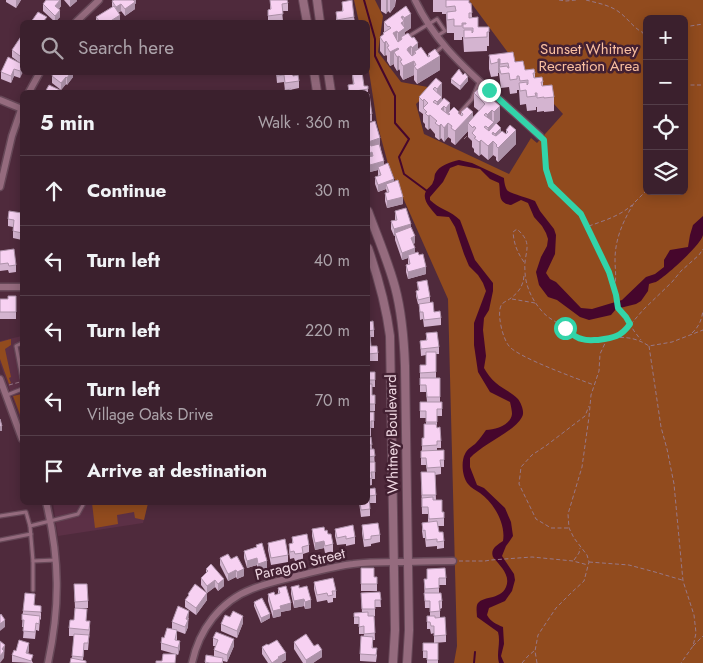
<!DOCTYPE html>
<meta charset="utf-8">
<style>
body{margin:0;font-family:Jost,sans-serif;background:#462d39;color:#f1f3f6}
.controls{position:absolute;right:15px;top:15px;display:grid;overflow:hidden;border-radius:8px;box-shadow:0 2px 12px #0003}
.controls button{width:45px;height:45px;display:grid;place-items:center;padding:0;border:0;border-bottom:1px solid #543e49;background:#3b202d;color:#f1f3f6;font:25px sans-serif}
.stop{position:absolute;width:15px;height:15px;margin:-11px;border:4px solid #32d4a9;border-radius:50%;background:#fff}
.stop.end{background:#32d4a9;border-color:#fff;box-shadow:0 1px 5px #0008}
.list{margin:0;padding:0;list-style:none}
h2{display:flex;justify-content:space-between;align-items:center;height:65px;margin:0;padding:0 20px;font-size:21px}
h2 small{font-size:16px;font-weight:400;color:#aca3aa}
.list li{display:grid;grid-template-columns:32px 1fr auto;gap:15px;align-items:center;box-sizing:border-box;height:70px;padding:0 20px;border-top:1px solid #543e49}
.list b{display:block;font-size:19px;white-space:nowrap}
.list p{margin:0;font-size:16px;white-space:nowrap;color:#aca3aa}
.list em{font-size:16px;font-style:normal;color:#aca3aa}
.icon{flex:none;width:28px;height:28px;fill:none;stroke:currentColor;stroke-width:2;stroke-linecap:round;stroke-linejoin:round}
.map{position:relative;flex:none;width:703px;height:663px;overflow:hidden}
.search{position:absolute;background:#3b202d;box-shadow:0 2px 12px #0003;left:20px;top:20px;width:350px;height:55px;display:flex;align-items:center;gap:12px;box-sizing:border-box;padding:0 18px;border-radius:8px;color:#aca3aa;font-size:19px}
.panel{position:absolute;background:#3b202d;box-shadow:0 2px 12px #0003;left:20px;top:90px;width:350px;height:415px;border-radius:8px}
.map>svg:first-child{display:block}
</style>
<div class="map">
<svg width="703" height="663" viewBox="0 0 703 663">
<rect width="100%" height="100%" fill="#4f2a3c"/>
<!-- built -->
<g fill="#5c3046">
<path d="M22 336V425L0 363V341Z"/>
<path d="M53 503H148L143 523 58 536Z"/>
</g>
<!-- green -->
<g fill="#914b1e" fill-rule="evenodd">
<path d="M354 0H375L383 16 378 52 401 82 433 88 416 104 424 134 509 174 531 138 537 143 563 114 509 54 469 0H703V663H454L457 646 448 299 388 164 377 123 368 65V22H359ZM647 19H684V191H647Z"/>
<path d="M11 339V345L5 349 11 377 9 378 11 383 9 384 0 359V342Z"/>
<path d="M22 394V402L20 404 22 412V420L13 396Z"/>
<path d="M92 503V502L148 503 144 520 135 518 134 512 117 515 118 524 95 528Z"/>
</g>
<!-- water -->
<path fill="#46062c" d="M459 160 472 163 504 178C504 181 505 187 507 190 509 193 529 198 535 201L540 211 554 229 556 235 555 254 546 273 550 279 556 282 581 308 592 309 622 300 646 277 655 274 664 267V260L670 250 688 247 690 235 693 225 703 216C703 222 703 229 703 235 701 245 665 277 656 282 653 283 651 283 649 284L648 291 641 301 636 304 616 309 611 315 589 320 580 317 557 300 548 297 539 285 536 272 541 257 547 246 548 239 546 233 542 226 534 217 528 203 521 200 511 205C497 203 501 193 499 183L490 179 480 169 458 165 450 168 443 182 430 197V200C439 209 451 211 460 220L475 260 493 283V291L489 310 484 318 483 330 486 356 484 368C487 373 491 379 496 383 503 389 511 392 518 399 521 403 525 412 522 417 514 432 483 444 470 458V467L477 485 484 488 505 508 511 522 513 536 509 542 506 546 502 556 514 574 515 580 512 591 505 601 489 608 487 615C491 622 496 624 503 627L504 644 501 656 504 663H499C496 653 501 643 498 632L477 617C477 614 476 609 477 605 481 595 500 601 506 587 511 575 500 566 493 557 490 549 497 545 503 541 506 524 494 503 480 493 476 490 471 488 468 484 462 477 461 461 465 454 467 449 473 446 476 443 480 439 483 434 486 430 495 430 511 425 512 414 512 411 511 406 510 402L490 392 478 372 474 345V323L486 291 483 283 478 275 469 266 464 254 455 227 449 217 437 216C432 210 421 200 426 191 427 188 432 186 433 182 435 178 434 178 435 174 439 165 451 162 459 160Z"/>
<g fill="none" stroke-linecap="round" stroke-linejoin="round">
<!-- stream -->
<g stroke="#46062c" stroke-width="2">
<path d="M364 0 375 39V56L395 96V123L409 139 399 157 404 174 427 191"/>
<path d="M474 663 475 652"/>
</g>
<defs>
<g id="service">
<path d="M411 38 409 36 437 19 445 31 437 36"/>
<path d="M434 54 443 46"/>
<path d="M457 116 472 99 479 82"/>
<path d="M22 343 16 346 22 378"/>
<path d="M7 395 22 389"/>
<path d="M0 516 26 512 30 526"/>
<path d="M0 540 31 534"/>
<path d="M56 560 33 561 30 526 78 514 83 505"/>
<path d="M33 561V590"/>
</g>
<g id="minor">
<path d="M415 0C433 38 458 62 488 89 505 105 523 120 540 136"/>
<path d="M76 22 99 0"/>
<path d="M29 92 40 72"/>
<path d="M0 100 22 109"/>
<path d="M0 187 12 136 22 107"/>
<path d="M0 287H22"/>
<path d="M0 379 22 439"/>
<path d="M46 502C60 560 60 606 48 663"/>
<path d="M192 663C199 630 220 601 252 589 267 583 282 580 297 576 315 572 334 566 353 564 367 562 381 562 395 562 414 562 434 561 453 561"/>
</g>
<g id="tertiary">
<path d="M303 0 307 22"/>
<path d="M317 0 320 22"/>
<path d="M314 72 317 92"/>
<path d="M328 72 331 92"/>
<path d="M368 211C377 236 388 261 395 287 402 313 404 339 405 366L409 630 407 663"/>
<path d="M368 248C378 277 386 305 390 336L395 630 393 663"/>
</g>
</defs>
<!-- service casing -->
<use href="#service" stroke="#674858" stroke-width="5.5"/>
<!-- minor casing -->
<use href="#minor" stroke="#674858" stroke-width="9"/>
<!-- tertiary casing -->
<use href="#tertiary" stroke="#674858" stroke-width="10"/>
<!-- path -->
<g stroke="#987887" stroke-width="1" stroke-dasharray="4 2.5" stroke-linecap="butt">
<path d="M559 0 566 1 576 0"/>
<path d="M586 0C597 3 610 5 619 12 629 19 635 31 647 34"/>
<path d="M684 27 703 24"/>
<path d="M643 33 647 47"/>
<path d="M684 85H703"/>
<path d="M464 139 468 135"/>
<path d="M544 140 547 169 551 185 581 214 609 272 616 295 618 308 626 317 634 331 641 340"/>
<path d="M635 202 647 190"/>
<path d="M589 226C603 221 620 216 632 205"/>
<path d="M524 262C517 252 514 244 513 232L517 229C535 245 523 252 525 271 525 285 532 300 541 310 546 317 555 321 562 326 569 331 574 337 582 339 588 341 595 340 601 339 620 337 632 335 649 346L672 342 703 330"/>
<path d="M524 276C523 286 519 292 511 298 506 302 501 302 500 309 498 318 503 339 509 346 517 357 578 379 594 385"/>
<path d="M614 288C617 278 615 270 615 260 615 239 623 221 634 203"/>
<path d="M512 299 535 303"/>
<path d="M692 333C699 327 702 319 703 310"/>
<path d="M616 337 625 331 643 310 672 282 681 271 699 255 703 249"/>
<path d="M649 346 661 427 667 449 674 484 683 581 694 615 696 633 694 642 693 646 681 663"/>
<path d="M9 385 20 382"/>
<path d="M568 528H551L536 519 519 484 521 467 532 455 547 445 585 416 589 406"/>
<path d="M574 560 579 553 580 548"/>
<path d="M459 561H485L491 560 532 557 573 561 588 565"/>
<path d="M589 562 629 565 655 572 682 580"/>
<path d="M693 646 703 636"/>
<path d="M522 663 528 656 534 651"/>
<path d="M537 663 535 651 538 635 556 608 571 593 584 581 589 562 587 555 574 538 569 528 568 514 582 467 589 417 591 395 599 371 600 354 607 339"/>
</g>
<!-- service -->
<use href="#service" stroke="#956b7e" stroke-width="3"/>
<!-- minor -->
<use href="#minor" stroke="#956b7e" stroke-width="6"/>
<!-- tertiary -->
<use href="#tertiary" stroke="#956b7e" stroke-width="8"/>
</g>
<!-- wall -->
<g fill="#d4b4d0">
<path d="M6 0H21L16 8 6 2Z"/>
<path d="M61 0V6L59 9 60 17 55 22 43 11V4Z"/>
<path d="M64 0H77V1L70 7Z"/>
<path d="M136 0V3L135 4V9L125 16 121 11 118 13 120 22H96V17L112 7V1Z"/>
<path d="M270 0 288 3V11H282L283 21 268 22V10H270Z"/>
<path d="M381 0H396L395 6 390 13 388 11 386 14 381 11Z"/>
<path d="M433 0H469V3H471L472 17 478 27H489V46H487V51L464 52 463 37H462V40H454V33H447L446 14H442V12H433Z"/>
<path d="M342 2 354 17 355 22H336V12L342 11Z"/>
<path d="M406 6 411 28 405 32V35L418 49 428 57V54L440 70 417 84 414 80V75L403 80 400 75V71L399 69 397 71 394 66V64L390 66 387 61V56L386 55 384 56 380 51V37L383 35V33L384 32V22Z"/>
<path d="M22 35 20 63 12 57V50Z"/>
<path d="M489 55 515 62 525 70 535 73V78L543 82V86L554 97V111L544 112V111L537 112V107H536V110L527 111 526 104 520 105 519 90H517V93L510 94 509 87 501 88 499 73H498V76L491 77 489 69Z"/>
<path d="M22 64 20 78 14 76 11 83 1 79V72Z"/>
<path d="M73 72V77L67 85 66 84 61 90 52 83V76Z"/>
<path d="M276 72H292L293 76 299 81V88L285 91 284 82 277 83Z"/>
<path d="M346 72H362L364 86 368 89V94L372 114V121L368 122V92H348V85H353L352 74 346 75Z"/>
<path d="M463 75 468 81 460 90 451 83V79Z"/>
<path d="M436 78 442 96V100L450 111 459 114 461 116V112L473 118 479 111 474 107V93L494 100 500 120 496 124 501 132 506 134V130L510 125 516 144 498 162 496 160V157L493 155 488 160 481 154 479 156 474 152V149L472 147V141L468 137V131L455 145 451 142V139L448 137 444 142 441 138 439 140 435 137V134L430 128 428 130 425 127V124L423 122V114L419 111V97Z"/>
<path d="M368 123 380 145 384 165 394 181 403 204 387 208 385 201V193H387L386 189 378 192 375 184V177L378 176V170L370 172 368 165Z"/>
<path d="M22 195V208H21V200Z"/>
<path d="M395 211 411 227 415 243 413 244 415 253 426 274 408 279 406 272V265L408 264V258L402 260 395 240V236H394L391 229V221L395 220Z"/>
<path d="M22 213V240L13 238V227L8 226V219Z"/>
<path d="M0 251 16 265V272L9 273 8 270 0 271Z"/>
<path d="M417 282 430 297V302L434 312 441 318V325L424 327 423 319 420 320 419 304H418L416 296V291H418Z"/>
<path d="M16 296V319H0V299H8Z"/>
<path d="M368 322 374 330V337H370L371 346 378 353V361H368V372H375V387H372V395H375V411H368Z"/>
<path d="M426 333 439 347V354H436V378H440V402H442V416H437V428L441 441V448H437V450L444 460V467H441V474L435 475 436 500 442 512H444V526H438L439 532 444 541V548L437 549V546L426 547 425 538H423L422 531V523L428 522V514H422L421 472H427L426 465H421V451H422V438H424V424H426V418H420V402H427L426 392H420V365H426V355L421 356 420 341 426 340Z"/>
<path d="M368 412H374V428H371V436H368Z"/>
<path d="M368 437H371L372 449H374L375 472V479H372V485L368 486Z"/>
<path d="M368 489 376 495V503H370V516L361 517 359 502H368Z"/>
<path d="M362 525 380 535V542L371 544V546L364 547 362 533Z"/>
<path d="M312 529 325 531 333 544V552L325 553 324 548 315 550 312 536Z"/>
<path d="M335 529 355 537V544L346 546V544L337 545 335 536Z"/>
<path d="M292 537 309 545V552L303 554V560L295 561 294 558 290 559 289 551V544L292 543Z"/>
<path d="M268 543 288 555V562L271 565 268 550Z"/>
<path d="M256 545 267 568 258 571 257 565 247 568 244 558V551L256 547Z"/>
<path d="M220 558 231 559 244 576 237 579 236 577 228 581 220 565Z"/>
<path d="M361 568 374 577 377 584V591H361Z"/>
<path d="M206 569 224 586 218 591 215 587 207 593 201 585V578L206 573Z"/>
<path d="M427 569 446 578V585H439V593L442 601V608L440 609V618L446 635V642L434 643V633L431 634 430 629H427V616H430V608H425L424 579H427Z"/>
<path d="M314 582 336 591V598H333V602L328 603 327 600 317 602 314 589Z"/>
<path d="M74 584 88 601V608H80L90 628 88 650H84L83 660 86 663 72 658 74 636H69V628L74 620 75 609Z"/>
<path d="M291 587 299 588 311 608 305 609 304 606 294 608 291 594Z"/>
<path d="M278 588 291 610 281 612V616L273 618 268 601V594L275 595 278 594Z"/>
<path d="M380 592 381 607H375V616H368H374L375 640H373V648L377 655 376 662 360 661V654L364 634H359V624H354V613H362L361 593Z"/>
<path d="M188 594 207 600 196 615 185 607V600L188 596Z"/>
<path d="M254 602 270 618 261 623 254 606Z"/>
<path d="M35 605 41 613V620L40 619 39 631 36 630 35 639 23 638 24 627H22L23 611Z"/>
<path d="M189 618 188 620V627L185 634 177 631V640L180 648 178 655 176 654 162 661 175 654 161 650V643L172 629V622Z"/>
<path d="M243 623 237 638 221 631V624Z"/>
<path d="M213 638 234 646 227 662 223 661V663H205L206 655 214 656V650L215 646H213Z"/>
<path d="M294 642 314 646 322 657 313 663H303L294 649Z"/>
<path d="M423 643H438V663H427V658H423Z"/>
<path d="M268 645 286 660 281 663H268L262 654V647Z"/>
<path d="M29 650 28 654 33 663 12 662V655L16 651Z"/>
</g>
<!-- shaded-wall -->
<g fill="#ad92a9">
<path d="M16 0H21L16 8Z"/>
<path d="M60 0H61V6L55 13V6Z"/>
<path d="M70 0H77V1L70 7Z"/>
<path d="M132 0H136V3L135 4V9L125 16V9Z"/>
<path d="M386 0H388V11L386 14Z"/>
<path d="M390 0H395V6L390 13Z"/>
<path d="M121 4V11L116 14V7Z"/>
<path d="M60 10V17L55 22V16Z"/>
<path d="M411 14V28L405 32V42L401 37V45L398 47V33L401 17 403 16 404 29V18Z"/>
<path d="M120 15V22H109Z"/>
<path d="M397 31V45L393 33Z"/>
<path d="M386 41V55L384 56V43Z"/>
<path d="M418 43V57L414 52V60L412 61V48Z"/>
<path d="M411 46V60L408 62V48Z"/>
<path d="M398 48V57L399 56V69L397 71V57L394 52V64L390 66V52Z"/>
<path d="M22 53V60L20 63V56Z"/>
<path d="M440 56V70L417 84V70Z"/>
<rect x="498" y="59" width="2" height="14"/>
<path d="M414 61V75L403 80V66Z"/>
<path d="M22 67 23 72 20 78V71Z"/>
<path d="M14 69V76L11 83V76Z"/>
<path d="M71 72H73V77L67 85V78Z"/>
<path d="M66 77V84L61 90V83Z"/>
<path d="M468 77V81L460 90V86Z"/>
<path d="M442 83V108L444 106V120L437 116V89Z"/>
<path d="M494 97V111L492 110V124L494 122 493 155 488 160V128L487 127V115L490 100Z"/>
<path d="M424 99V109L423 108V114V101Z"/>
<path d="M450 103V114L448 113V119L446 122V108Z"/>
<path d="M500 106V120L494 126V112Z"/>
<path d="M473 112V126L468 123V131L455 145V131Z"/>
<path d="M430 115V128L428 130V116Z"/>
<path d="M448 123V137L444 142V128Z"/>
<path d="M441 124V138L439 140V126Z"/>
<path d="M501 128V142L497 145 495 143V134Z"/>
<path d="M516 130V144L498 162V148Z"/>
<path d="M380 138V145L368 149V142Z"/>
<path d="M481 140V154L479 156V142Z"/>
<path d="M372 152V159L368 157V161V154Z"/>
<path d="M384 161V168L378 167V170L370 172V165Z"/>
<path d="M394 179V186L386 184V189L378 192V185Z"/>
<path d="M403 197V204L387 208V201Z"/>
<path d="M411 224V231L395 233V236H394V229Z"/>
<path d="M415 236V243L411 245V238Z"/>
<path d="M415 248V256L408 255V258L402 260V253Z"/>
<path d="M426 267V274L408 279V272Z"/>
<path d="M2 426V431H0V427Z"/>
<path d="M324 541V548L315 550V543Z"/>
<path d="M257 558V565L247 568V561Z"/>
<path d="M267 561V568L258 571V564Z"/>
<path d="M244 569V576L237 579V572Z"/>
<path d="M236 570V577L228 581V574Z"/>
<path d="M224 579V586L218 591V584Z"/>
<path d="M215 580V587L207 593V586Z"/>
<path d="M207 593V600L196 615V608Z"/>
<path d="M304 599V606L294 608V601Z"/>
<path d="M311 600V608L305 609V602Z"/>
<path d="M291 603V610L281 612V616L273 618V611L280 606Z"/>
<path d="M189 611 188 627 185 634 186 619Z"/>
<path d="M270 614V618L261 623V618Z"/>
<path d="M243 616V623L237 638V631Z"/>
<path d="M5 620V627L0 631V624Z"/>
<path d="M234 639V646L227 662V655Z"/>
<path d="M180 641V648L178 655V648Z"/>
<path d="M29 643V650L26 660V653Z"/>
<path d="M5 645 4 658 0 663V656L2 649Z"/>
<path d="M322 650V657L313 663H306V660Z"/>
<path d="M286 653V660L281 663H272L278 657Z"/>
</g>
<!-- building -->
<g fill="#f7d1f2" stroke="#ad92a9">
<path d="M46 0H60L55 6 60 10 55 16 43 4Z"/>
<path d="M114 0H133L135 2 125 9 121 4 116 7 112 1Z"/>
<path d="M270 0H287L288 3 282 4 283 14 268 16V10L271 9Z"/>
<path d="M352 0 354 17 337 20 336 12 343 11 342 2Z"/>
<path d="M446 0H469V3H471L472 13H469V18L478 17V27H489V32H487V37L464 38V30H472V33L473 32V28H463V24H466V23H462V26H454V19L447 20V12L456 11 455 6 446 7Z"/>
<path d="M114 6 120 15 109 22H100L96 17Z"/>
<path d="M406 6 411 14 404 18 403 16 401 17 404 21 401 23 405 28 398 33 397 31 393 33 398 42 402 39 401 37 408 33 412 38 414 37 418 43 412 48 411 46 408 48 407 50 412 56 416 53 414 52 421 47 428 57 430 56 428 54 435 49 440 56 417 70 414 66 416 65 414 61 403 66 400 61 402 60 399 56 397 57 394 52 399 49 398 48 390 52 387 47 389 46 386 41 384 43 380 37 384 34 383 33 391 28 389 26 388 27 384 22Z"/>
<path d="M38 12 47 17 43 22H31Z"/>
<path d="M22 35V53L20 56 12 50Z"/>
<path d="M513 52 515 62 523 61 525 70 534 69 535 73H533L534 78 542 77 543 82H541L542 86 552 85 554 97 544 98V97L537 98V93H535L536 96 527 97 526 90 520 91 519 83 527 82V85L528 84V80L520 81 519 76H517V79L510 80 509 73 501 74 499 67 507 66 508 68H509L508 63 500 64V59H498V62L491 64 489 55Z"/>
<path d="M8 57 22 64V67L20 71 14 69 11 76 1 72Z"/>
<path d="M459 69 463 75 465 73 468 77 460 86 451 79Z"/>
<path d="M54 72H71L67 78 66 77 61 83 52 76Z"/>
<path d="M277 72H292L293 76 298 75 299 81 285 83 284 75 277 76Z"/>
<path d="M352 72H362L364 86H368V89L349 92 348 85 354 84Z"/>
<path d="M436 78 442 83 437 89 435 87 433 89 442 97 437 102 435 100 433 102 438 105 444 98 450 103 446 108 444 106 441 109 449 115 450 114 448 113 454 107 459 112 458 113 462 116 463 114 461 112 467 107 473 112 455 131 451 128 452 126 448 123 444 128 441 124 439 126 435 123 437 121 430 115 428 116 425 113 427 112 423 108 428 103 424 99 423 101 419 97Z"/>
<path d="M49 85 62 91 61 92H45Z"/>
<path d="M483 87 494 97 490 100 492 102 493 100 500 106 494 112 492 110 487 115 486 113 484 115 494 122 488 128 486 126 484 127 489 131 496 123 501 128 495 134 493 132 492 134 496 136 502 131 506 134 508 132 506 130 510 125 516 130 498 148 496 146 497 145 493 141 488 146 481 140 479 142 474 138 476 137 472 133 476 128 474 126 473 128 468 123 485 104 474 93 478 89 480 91Z"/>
<path d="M291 89 292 92H281V91Z"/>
<path d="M368 94H369L372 114 368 115Z"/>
<path d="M375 121 380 138 368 142V123Z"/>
<path d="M368 144H370L371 146 379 144 384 161 370 165 368 157 373 156 372 152 368 154Z"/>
<path d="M388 163 394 179 378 185 375 177 381 175 378 167Z"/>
<path d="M398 180 403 197 387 201 385 193 389 192 386 184Z"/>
<path d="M406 208 411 224 394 229 391 221 397 220 395 211Z"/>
<path d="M9 211 22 213V233L13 231 14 220 8 219Z"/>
<path d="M411 227 415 236 411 238 415 248 402 253 395 233Z"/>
<path d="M14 249 16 265 9 266 8 263 0 264V251Z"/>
<path d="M418 252 419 255 423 254 426 267 408 272 406 265 410 264 408 255Z"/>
<path d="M427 280 430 297 418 300 416 291 419 290 417 282Z"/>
<path d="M8 296H16V312H0V299H8Z"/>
<path d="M433 302 434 312 440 311 441 318 424 320 423 312H420L419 304Z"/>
<path d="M373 321 374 330 368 331V322Z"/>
<path d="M437 332 439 347 421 349 420 341 427 340 426 333Z"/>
<path d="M368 335H370L371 346H377L378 353 368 354Z"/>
<path d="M426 352H436V372L420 373V365H426Z"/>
<path d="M368 361V372H375V380H368Z"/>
<path d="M420 378H440V397H427L426 385H420Z"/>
<path d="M368 384H372V395H375V404H368Z"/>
<path d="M420 402H442V409H437V422H426V411H420Z"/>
<path d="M368 412H374V421H371V428H368Z"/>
<path d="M0 419 2 426 0 427Z"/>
<path d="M424 424H436L437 428 440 427 441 441H437V445L422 446V438H424Z"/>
<path d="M368 437H371L372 445H369V449H374L375 456 368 457Z"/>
<path d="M444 450V460H440L441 467 427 468 426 458H421V451Z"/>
<path d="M368 462H375V472H371L372 478 368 479Z"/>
<path d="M421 472H435L436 495H422Z"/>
<path d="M375 488 376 495 369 496 370 509 361 510 360 502H368V489Z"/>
<path d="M433 497V500H442V512H444V518L429 519 428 507H422V498Z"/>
<path d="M437 521 439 532H443L444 541 437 542V539L426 540 425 530 423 531 422 523Z"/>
<path d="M378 523 380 535 371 536V539L364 540 362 525Z"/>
<path d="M353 525 355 537 346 539V536L337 538 335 529Z"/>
<path d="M324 527 325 531 327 530 328 534H331L333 544 325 546 324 541 315 543 312 529Z"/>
<path d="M307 534 309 545 302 547 303 553 295 554 294 551 290 552 289 544 293 543 292 537Z"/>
<path d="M285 539 288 555 271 558 268 543Z"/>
<path d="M262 543 267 561 258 564 257 558 247 561 244 551 257 547 256 545Z"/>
<path d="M228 554 231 559 237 556 244 569 237 572 236 570 228 574 220 558Z"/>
<path d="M211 564 224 579 218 584 215 580 207 586 201 578 208 571 206 569Z"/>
<path d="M361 568H374V577H377V584H361Z"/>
<path d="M445 568 446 578H439V588L425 589 424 579H427V569Z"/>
<path d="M333 578 336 591H332L333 595 328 596 327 593 317 595 314 582Z"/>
<path d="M74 584H87L88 601 75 602Z"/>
<path d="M195 584 207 593 196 608 185 600 189 595 188 594Z"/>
<path d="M299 585V588L307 586 311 600 305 602 304 599 294 601 291 587Z"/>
<path d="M286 586 291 603 280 606 281 609 273 611 268 594 274 592 275 595 280 593 278 588Z"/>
<path d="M380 592 381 600H375V609H362L361 593Z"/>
<path d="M25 593 35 594 34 605 41 606V612L23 611Z"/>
<path d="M424 593H441L442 601H439L440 611 430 612V601H425Z"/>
<path d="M262 598 270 614 261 618 254 602Z"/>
<path d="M178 606 189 611 186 619 188 620 185 627 172 622Z"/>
<path d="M75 608 87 609 86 621H90L89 630 69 628 70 620H74Z"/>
<path d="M233 611 243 616 237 631 221 624 225 615 230 617Z"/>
<path d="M368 612V616H374L375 633 364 634V626L359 627V617H354V613Z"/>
<path d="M1 614 5 620 0 624V615Z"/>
<path d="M22 614 40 616 39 624 36 623 35 632 23 631 24 620H22Z"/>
<path d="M427 616H435V618L445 617 446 635 434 636V626H431L430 622H427Z"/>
<path d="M167 628 177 630 175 640 180 641 178 648 161 643 162 637 164 638Z"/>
<path d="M216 632 234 639 227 655 214 650 218 640 213 638Z"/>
<path d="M74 634 89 635 88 643H84L83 657 72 656Z"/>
<path d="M306 634 314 646 318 644 322 650 306 660 294 642Z"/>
<path d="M361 636 373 637 372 648H377L376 655 360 654Z"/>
<path d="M19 640 29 643 26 653 33 655 31 661 12 655 14 650 16 651Z"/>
<path d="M277 640 286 653 278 657 279 658 272 663 262 647 267 644 268 645Z"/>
<path d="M0 641 5 645 2 649 4 651 0 656Z"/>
<path d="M423 643H438V660H427V651H423Z"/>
<path d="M163 654H176L175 663H156V661H162Z"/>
<path d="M206 655 223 658 222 663H210L205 662Z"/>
<path d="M71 658 86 661V663H70Z"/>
</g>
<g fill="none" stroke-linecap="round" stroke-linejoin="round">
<!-- route -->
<path stroke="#32d4a9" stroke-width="6" d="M489 90 544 140 546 169 551 185 581 214 609 272 616 295 618 308 626 317 630 324C621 337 613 338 598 340 593 340 587 341 582 339 575 338 570 332 565 328"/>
</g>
<g text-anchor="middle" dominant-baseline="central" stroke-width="5" stroke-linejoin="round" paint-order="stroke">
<!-- park labels -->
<g font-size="15" fill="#fac0a1" stroke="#432032">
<text x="589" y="49">Sunset Whitney<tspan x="589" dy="17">Recreation Area</tspan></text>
</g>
<!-- street labels -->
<g font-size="15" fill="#eed6e1" stroke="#432032">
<text transform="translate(392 434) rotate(-91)">Whitney Boulevard</text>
<text transform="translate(300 564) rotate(-14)">Paragon Street</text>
</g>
</g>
</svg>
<div class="controls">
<button>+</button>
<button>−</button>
<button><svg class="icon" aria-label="locate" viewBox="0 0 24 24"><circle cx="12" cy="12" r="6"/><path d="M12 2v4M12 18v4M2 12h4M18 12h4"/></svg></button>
<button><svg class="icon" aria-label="layers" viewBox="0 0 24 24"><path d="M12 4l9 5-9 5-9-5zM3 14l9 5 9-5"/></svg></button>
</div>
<div class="stop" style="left:565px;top:328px"></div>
<div class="stop end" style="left:489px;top:90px"></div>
<div class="search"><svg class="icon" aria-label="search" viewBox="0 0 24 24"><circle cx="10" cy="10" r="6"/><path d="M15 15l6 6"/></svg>Search here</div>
<section class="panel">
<h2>5 min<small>Walk · 360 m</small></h2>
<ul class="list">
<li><svg class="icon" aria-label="ahead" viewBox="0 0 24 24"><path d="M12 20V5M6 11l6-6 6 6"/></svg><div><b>Continue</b></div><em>30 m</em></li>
<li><svg class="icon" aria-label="left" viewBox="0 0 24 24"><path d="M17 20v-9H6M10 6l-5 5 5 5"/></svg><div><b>Turn left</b></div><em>40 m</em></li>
<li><svg class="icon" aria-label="left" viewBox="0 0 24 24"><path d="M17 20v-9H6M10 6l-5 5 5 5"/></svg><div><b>Turn left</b></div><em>220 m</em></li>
<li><svg class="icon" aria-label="left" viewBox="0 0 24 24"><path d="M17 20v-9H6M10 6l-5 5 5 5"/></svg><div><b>Turn left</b><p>Village Oaks Drive</p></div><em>70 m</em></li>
<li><svg class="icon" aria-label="arrive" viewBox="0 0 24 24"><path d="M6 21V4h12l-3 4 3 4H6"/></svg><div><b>Arrive at destination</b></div></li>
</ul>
</section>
</div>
